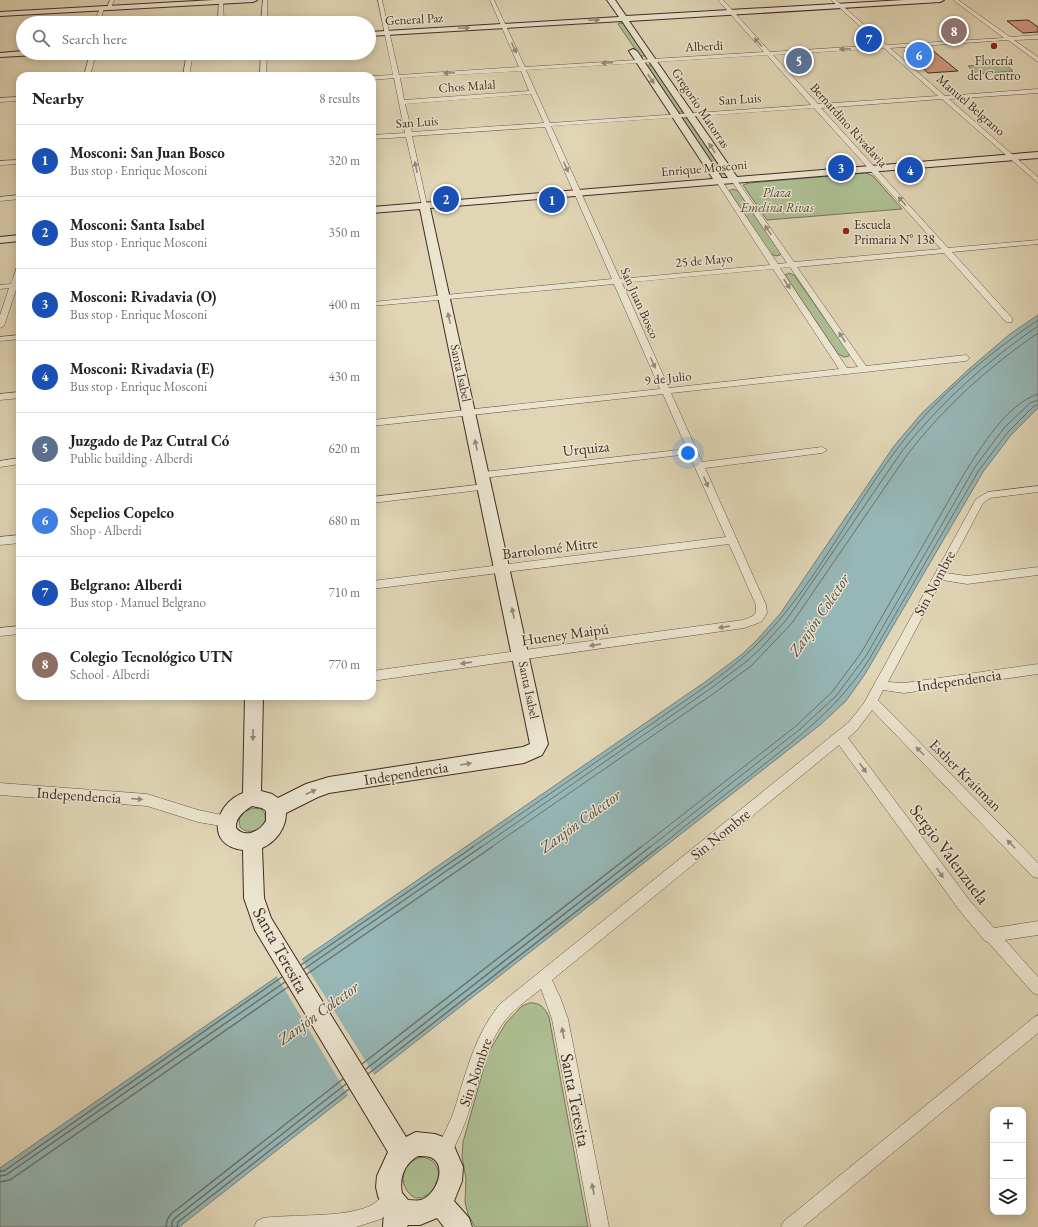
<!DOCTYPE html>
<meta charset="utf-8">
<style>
body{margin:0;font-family:"EB Garamond",serif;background:#f6f6f6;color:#202124}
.controls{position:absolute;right:12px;bottom:12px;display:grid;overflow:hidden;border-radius:8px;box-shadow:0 2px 10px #0003}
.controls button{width:36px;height:36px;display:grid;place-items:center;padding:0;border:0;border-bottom:1px solid #e0e0e0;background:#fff;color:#202124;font:20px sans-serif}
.you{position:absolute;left:688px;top:453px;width:14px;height:14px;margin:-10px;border:3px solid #fff;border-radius:50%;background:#1a73e8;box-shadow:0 0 0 6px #1a73e833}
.badge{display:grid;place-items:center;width:26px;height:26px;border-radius:50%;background:#b45309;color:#fff;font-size:13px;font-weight:700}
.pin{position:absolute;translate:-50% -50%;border:2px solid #fff;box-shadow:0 1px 4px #0006}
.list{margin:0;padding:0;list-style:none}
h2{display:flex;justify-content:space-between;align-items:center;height:52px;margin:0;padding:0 16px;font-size:17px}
h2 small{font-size:13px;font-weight:400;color:#757577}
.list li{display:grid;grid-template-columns:26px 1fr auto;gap:12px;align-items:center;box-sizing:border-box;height:72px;padding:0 16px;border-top:1px solid #e0e0e0}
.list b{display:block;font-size:15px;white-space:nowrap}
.list p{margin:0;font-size:13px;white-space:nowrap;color:#757577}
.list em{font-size:13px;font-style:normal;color:#757577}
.icon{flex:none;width:22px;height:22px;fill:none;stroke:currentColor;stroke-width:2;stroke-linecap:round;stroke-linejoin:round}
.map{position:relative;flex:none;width:1038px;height:1227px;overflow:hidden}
.search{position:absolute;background:#fff;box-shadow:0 2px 10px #0003;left:16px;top:16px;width:360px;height:44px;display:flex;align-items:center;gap:10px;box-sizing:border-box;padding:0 14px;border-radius:22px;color:#757577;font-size:15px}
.panel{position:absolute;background:#fff;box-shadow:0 2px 10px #0003;left:16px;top:72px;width:360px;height:628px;border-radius:12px}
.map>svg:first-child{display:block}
</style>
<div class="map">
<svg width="1038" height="1227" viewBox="0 0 1038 1227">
<rect width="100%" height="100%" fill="#e0d5b5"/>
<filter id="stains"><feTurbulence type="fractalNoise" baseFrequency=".005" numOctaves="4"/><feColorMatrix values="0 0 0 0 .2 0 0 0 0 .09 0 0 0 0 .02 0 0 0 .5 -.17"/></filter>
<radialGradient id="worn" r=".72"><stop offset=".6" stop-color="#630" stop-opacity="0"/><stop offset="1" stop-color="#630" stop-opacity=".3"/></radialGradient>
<!-- green -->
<g fill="#adbe92" stroke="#76755c">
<path d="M620 23 625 24 646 56H640L618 24Z"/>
<path d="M1004 63 1013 71 977 74 968 66Z"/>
<path d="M649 65 654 66 684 112H677L646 66Z"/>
<path d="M682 118H688L725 174H719L681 119Z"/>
<path d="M866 173 873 176 902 209 767 220 743 185 749 183Z"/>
<path d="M733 189 738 191 781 254 780 255 776 256 771 254 729 191Z"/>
<path d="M789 273 794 275 849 353V356L844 357 838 354 785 275Z"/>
<path d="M253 808 261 809C275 821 252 840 240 827L239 819 244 812Z"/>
<path d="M529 1003C540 1002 545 1008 549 1017L588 1227H475L468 1214 465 1202 466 1179 462 1156 463 1142 488 1053 506 1023 522 1006Z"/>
<path d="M423 1157C459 1165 423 1219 406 1189 398 1175 408 1159 423 1157Z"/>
</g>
<!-- water -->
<path fill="#96b7b6" stroke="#747f7c" d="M1038 315V408L1011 435 983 472 865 674 846 701 820 725 179 1227H0V1168L40 1140 705 682 741 655 756 641 780 614 894 446 922 413 969 369 1010 334Z"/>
<!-- pier -->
<path fill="#e0d5b5" d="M301 958 375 1076 349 1097 276 975Z"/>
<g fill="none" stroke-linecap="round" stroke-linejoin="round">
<!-- shore-far1 -->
<g stroke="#6b726e" stroke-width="1">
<path d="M471 848C531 807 590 766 650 725 689 697 732 672 765 636 820 578 854 503 904 440 941 393 988 354 1038 320"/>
<path d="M480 848 710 689 747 661 762 647 787 619 902 451C941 402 987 361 1038 326"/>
<path d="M490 848 713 694 751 666 792 623 907 455C944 407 988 367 1038 333"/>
<path d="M640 848 796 726 832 692 861 653 964 474C981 447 1007 404 1038 394"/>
<path d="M649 848 799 730 836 696 866 656 975 467 1004 428 1030 403 1038 400"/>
<path d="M658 848C690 822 723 796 756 771 801 735 839 707 870 658L979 470 1008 432 1034 406 1038 405"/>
</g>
<!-- shore -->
<g stroke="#6b726e" stroke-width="1.5">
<path d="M301 965 473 847"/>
<path d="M304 969 481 847"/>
<path d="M307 974 492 847"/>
<path d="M362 1064 641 847"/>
<path d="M366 1069 650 847"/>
<path d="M368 1074 659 847"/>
<path d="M0 1171H4L282 977"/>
<path d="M0 1176 6 1175 285 982"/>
<path d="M0 1182 10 1180 288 987"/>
<path d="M166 1227 167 1220 171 1214 343 1079"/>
<path d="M172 1227V1222L175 1218 346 1084"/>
<path d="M177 1227 178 1222 349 1089"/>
</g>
</g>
<!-- building -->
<g fill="#d09981" stroke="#402c25">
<path d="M1028 20 1038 27V32L1023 33 1007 21Z"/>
<path d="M932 50 958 71 928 73 904 51Z"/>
</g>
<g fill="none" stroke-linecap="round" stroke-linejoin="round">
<defs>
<g id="street">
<path d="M110 0H114L111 8 109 9 107 8Z"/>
<path d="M219 0H223L224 23H218Z"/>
<path d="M263 0H267V23H261Z"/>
<path d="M378 0H382L399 75 519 67 490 0H494L525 67 764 52 718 0H723L770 52 881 45 831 0H836L887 45 1004 38 953 0H958L1010 37 1038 35V39L1014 40 1038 57V62L1008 40 890 48 945 96 1038 89V93L949 99 1038 177V183L942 99 821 108 948 248 1038 240V244L952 252 1012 318V322H1006L944 253 797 267 866 366 966 355 970 358 966 361 671 393 702 462 822 447 827 450 822 453 705 468 766 605 767 613 761 622 744 628 372 681V671L743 620 753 616 756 612V605L729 544 372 589V581L726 537 689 454 483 478 478 475 483 472 687 449 663 394 372 426V420L660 389 614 284 372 306V302L612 279 545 127 412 136 427 205 422 206 406 137 372 139V135L405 133 394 78 372 80V76L393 75ZM884 48 938 96 818 104 773 55ZM767 55 811 105 550 123 526 70ZM521 71 529 91 404 100 400 78ZM531 94 544 123 412 132 405 104ZM814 108 941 249 794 262 736 179H732L731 180 787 263 778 264 722 181 719 179 716 181 770 265 620 279 551 126ZM790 267 858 367 847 368 780 268ZM773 269 839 369 669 388 622 283Z"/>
<path d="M102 7 104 8 100 23H94L100 8Z"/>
<path d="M90 53H96L90 76H84Z"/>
<path d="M187 53H193L189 76H183Z"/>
<path d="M261 53H267L266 76H260Z"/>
<path d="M20 97V101L0 102V98Z"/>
<path d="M20 160V164L0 165V161Z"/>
<path d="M20 195V199L0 201V197Z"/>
<path d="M17 267H20V287H17L4 326 0 328V315L9 288 0 289V285L11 284Z"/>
<path d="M20 335V339L0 341V337Z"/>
<path d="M20 392V398L0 400V394Z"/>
<path d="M20 458V464L0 467V461Z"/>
<path d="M485 484 488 485 490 487 488 489 372 503V497Z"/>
<path d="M1038 486V492L990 498 983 503 946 573 967 576 1038 567V575L967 584 942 580 888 682 904 683 1038 664V674L904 693 883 690 878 700 1038 863V878L1033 877 872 710 857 730 848 738 970 901 994 928 1038 921V935L1005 940 1038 977V995L1033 993 988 942 985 941 960 911 839 745 552 980 560 997 568 1019 609 1227H591L552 1019 541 989C527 1000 511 1011 501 1026 484 1052 479 1082 469 1111 464 1128 456 1143 449 1159L443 1161 437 1159 435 1153C441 1139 449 1125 454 1111 466 1073 474 1036 500 1004L849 722 864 703 976 499 988 492Z"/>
<path d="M20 535V543L0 545V537Z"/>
<path d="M20 626V634L0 636V628Z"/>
<path d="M0 783 147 794 198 810 232 817 234 821 232 825 227 827 198 822 147 806 0 795Z"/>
<path d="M1038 1015V1033L803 1227H781L784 1221 1033 1018Z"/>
<path d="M392 1191 398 1193 400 1199 398 1205 381 1219 356 1227H254L257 1221 263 1218C293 1214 344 1218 370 1206 378 1202 383 1194 392 1191Z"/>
</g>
<g id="secondary">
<path d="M214 0H257L253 2 0 16V12Z"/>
<path d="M607 0H615L626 16 904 0H944L940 2 629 21 737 177 1038 152V158L430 208 548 744 542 755 524 763 329 793 318 797 286 813C286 828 276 842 262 848L264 898 271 918 406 1137 416 1132 435 1134 443 1137 454 1146 463 1167 462 1181 454 1201 469 1218 472 1227H444L437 1218 420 1225H408L407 1227H383L384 1210 378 1196 376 1187 377 1176 388 1152 255 930 244 898 243 850C205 846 214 804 243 793L245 696H263L261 791 272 794 278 798 306 784 329 777 523 747 530 744 420 209 372 213V207L713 179 629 51 633 49 637 51 722 178H728L622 21 369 36V32L619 17ZM252 806 262 808 266 811V821C260 831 245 839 236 828 235 818 244 811 252 806ZM418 1156C422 1156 427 1156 430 1157 449 1164 436 1196 421 1200 417 1201 412 1200 408 1200L402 1193C399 1178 404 1164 418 1156Z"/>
<path d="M23 51V53H40L36 55 0 57V53Z"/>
<path d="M20 235V241L0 243V237Z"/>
</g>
</defs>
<!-- street casing -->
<use href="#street" stroke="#685649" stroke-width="1"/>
<!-- secondary casing -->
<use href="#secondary" stroke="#402c25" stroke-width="2"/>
<!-- street -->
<use href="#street" fill="#ebe4cf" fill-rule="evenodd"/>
<!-- secondary -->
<use href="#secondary" fill="#ebe4cf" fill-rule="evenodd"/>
</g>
<!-- one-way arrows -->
<defs><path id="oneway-solid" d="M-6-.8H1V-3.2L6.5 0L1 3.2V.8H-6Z"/></defs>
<g fill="#96887a">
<use href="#oneway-solid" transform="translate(594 20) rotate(-3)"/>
<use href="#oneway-solid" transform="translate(464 28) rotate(-3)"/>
<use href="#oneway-solid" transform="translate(758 42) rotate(-132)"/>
<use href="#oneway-solid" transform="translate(514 48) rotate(66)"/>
<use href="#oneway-solid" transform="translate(845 49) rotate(177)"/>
<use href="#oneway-solid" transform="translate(607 63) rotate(177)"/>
<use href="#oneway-solid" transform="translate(449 73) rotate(177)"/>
<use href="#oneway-solid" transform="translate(651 79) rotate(57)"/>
<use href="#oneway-solid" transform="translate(712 148) rotate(-124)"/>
<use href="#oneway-solid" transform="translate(416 167) rotate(-102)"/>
<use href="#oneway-solid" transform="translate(566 167) rotate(66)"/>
<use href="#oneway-solid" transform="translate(902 201) rotate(-132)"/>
<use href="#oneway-solid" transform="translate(768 230) rotate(-124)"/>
<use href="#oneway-solid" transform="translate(787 284) rotate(56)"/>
<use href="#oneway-solid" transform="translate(449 318) rotate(-102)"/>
<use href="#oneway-solid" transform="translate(842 337) rotate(-124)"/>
<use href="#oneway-solid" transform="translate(653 363) rotate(66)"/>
<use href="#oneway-solid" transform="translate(476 445) rotate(-102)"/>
<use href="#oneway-solid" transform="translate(706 482) rotate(66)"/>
<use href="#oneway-solid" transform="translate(513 613) rotate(-102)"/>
<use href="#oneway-solid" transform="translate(724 627) rotate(172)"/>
<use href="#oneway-solid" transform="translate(595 645) rotate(172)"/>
<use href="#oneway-solid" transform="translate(466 663) rotate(172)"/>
<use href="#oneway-solid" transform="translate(253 735) rotate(91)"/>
<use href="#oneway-solid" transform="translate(920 751) rotate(-135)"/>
<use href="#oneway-solid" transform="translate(466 764) rotate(-9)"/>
<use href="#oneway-solid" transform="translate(863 768) rotate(54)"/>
<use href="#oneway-solid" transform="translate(311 792) rotate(-25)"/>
<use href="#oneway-solid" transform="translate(137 799) rotate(5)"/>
<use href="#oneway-solid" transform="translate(1011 844) rotate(-135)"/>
<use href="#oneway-solid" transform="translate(940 873) rotate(54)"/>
<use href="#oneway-solid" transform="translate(563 1033) rotate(-101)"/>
<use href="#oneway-solid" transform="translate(593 1189) rotate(-101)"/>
</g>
<!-- markers -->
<g fill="#8f2418" stroke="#ebe4cf" stroke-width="1.5">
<circle cx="994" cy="46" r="4"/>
<circle cx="846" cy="231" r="4"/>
</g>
<g text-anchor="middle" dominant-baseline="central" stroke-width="3" stroke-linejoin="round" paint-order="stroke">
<!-- far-street labels -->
<g font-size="13" fill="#402c25" stroke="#ebe4cf">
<text transform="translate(414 19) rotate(-3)">General Paz</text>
<text transform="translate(704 46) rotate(-3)">Alberdi</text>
<text transform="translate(467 86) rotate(-4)">Chos Malal</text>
<text transform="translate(740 99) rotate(-4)">San Luis</text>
<text transform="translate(971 105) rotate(41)">Manuel Belgrano</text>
<text transform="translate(701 108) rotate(56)">Gregorio Matorras</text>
<text transform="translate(417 122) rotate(-4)">San Luis</text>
<text transform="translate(849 125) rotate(48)">Bernardino Rivadavia</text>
<text transform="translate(704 168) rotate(-5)">Enrique Mosconi</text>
<text transform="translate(704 260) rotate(-5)">25 de Mayo</text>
<text transform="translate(640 303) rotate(66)">San Juan Bosco</text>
<text transform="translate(461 373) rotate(78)">Santa Isabel</text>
<text transform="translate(668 378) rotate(-6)">9 de Julio</text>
<text transform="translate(529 690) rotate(78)">Santa Isabel</text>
</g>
<!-- far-poi labels -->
<g font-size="13" fill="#402c25" stroke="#ebe4cf">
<text x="994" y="60">Florería<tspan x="994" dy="15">del Centro</tspan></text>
<text x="854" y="224" text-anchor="start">Escuela<tspan x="854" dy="15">Primaria N° 138</tspan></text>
</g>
<!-- far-park labels -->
<g font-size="13" font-style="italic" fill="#56493b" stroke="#ebe4cf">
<text x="777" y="192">Plaza<tspan x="777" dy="15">Emelina Rivas</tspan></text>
</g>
<!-- street labels -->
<g font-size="15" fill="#402c25" stroke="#ebe4cf">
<text transform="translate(586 448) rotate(-6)">Urquiza</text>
<text transform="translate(550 548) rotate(-7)">Bartolomé Mitre</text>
<text transform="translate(934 583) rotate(-62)">Sin Nombre</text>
<text transform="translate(565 634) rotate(-8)">Hueney Maipú</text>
<text transform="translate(959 680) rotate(-8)">Independencia</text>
<text transform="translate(406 773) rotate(-9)">Independencia</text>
<text transform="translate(966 775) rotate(45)">Esther Kraitman</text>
<text transform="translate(79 795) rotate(4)">Independencia</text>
<text transform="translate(720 834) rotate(-39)">Sin Nombre</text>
<text transform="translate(475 1072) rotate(-71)">Sin Nombre</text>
</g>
<!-- water labels -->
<g font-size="16" font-style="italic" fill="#514842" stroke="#ebe4cf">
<text transform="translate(819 615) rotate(-56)">Zanjón Colector</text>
<text transform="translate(580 821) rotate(-36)">Zanjón Colector</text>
<text transform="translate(318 1013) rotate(-36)">Zanjón Colector</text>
</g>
<!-- near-street labels -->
<g font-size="18" fill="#402c25" stroke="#ebe4cf">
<text transform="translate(950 854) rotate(53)">Sergio Valenzuela</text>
<text transform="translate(281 950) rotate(61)">Santa Teresita</text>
<text transform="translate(576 1100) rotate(79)">Santa Teresita</text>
</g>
</g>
<rect width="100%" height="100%" filter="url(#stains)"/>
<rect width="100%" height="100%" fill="url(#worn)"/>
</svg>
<div class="controls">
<button>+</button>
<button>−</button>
<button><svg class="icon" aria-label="layers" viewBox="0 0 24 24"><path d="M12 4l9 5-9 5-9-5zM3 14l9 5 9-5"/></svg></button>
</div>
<div class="you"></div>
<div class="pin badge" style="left:552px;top:200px;background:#1a4fb4">1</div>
<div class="pin badge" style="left:446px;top:199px;background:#1a4fb4">2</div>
<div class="pin badge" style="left:841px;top:168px;background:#1a4fb4">3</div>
<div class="pin badge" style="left:910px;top:170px;background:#1a4fb4">4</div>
<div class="pin badge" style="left:799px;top:61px;background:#5c6f8a">5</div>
<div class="pin badge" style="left:919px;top:55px;background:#3f7fe0">6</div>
<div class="pin badge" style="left:869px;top:39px;background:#1a4fb4">7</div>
<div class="pin badge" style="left:954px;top:31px;background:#8d6e63">8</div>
<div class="search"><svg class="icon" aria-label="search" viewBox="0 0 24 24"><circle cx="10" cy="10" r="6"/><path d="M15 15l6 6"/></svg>Search here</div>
<section class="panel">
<h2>Nearby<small>8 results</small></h2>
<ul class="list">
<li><span class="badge" style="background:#1a4fb4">1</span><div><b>Mosconi: San Juan Bosco</b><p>Bus stop · Enrique Mosconi</p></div><em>320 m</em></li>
<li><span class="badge" style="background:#1a4fb4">2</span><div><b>Mosconi: Santa Isabel</b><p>Bus stop · Enrique Mosconi</p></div><em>350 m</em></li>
<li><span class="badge" style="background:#1a4fb4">3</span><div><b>Mosconi: Rivadavia (O)</b><p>Bus stop · Enrique Mosconi</p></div><em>400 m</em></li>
<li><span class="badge" style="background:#1a4fb4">4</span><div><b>Mosconi: Rivadavia (E)</b><p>Bus stop · Enrique Mosconi</p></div><em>430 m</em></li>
<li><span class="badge" style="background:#5c6f8a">5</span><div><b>Juzgado de Paz Cutral Có</b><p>Public building · Alberdi</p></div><em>620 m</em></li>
<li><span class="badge" style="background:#3f7fe0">6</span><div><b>Sepelios Copelco</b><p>Shop · Alberdi</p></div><em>680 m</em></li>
<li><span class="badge" style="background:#1a4fb4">7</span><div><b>Belgrano: Alberdi</b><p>Bus stop · Manuel Belgrano</p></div><em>710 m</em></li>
<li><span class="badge" style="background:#8d6e63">8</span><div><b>Colegio Tecnológico UTN</b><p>School · Alberdi</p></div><em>770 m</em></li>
</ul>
</section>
</div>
